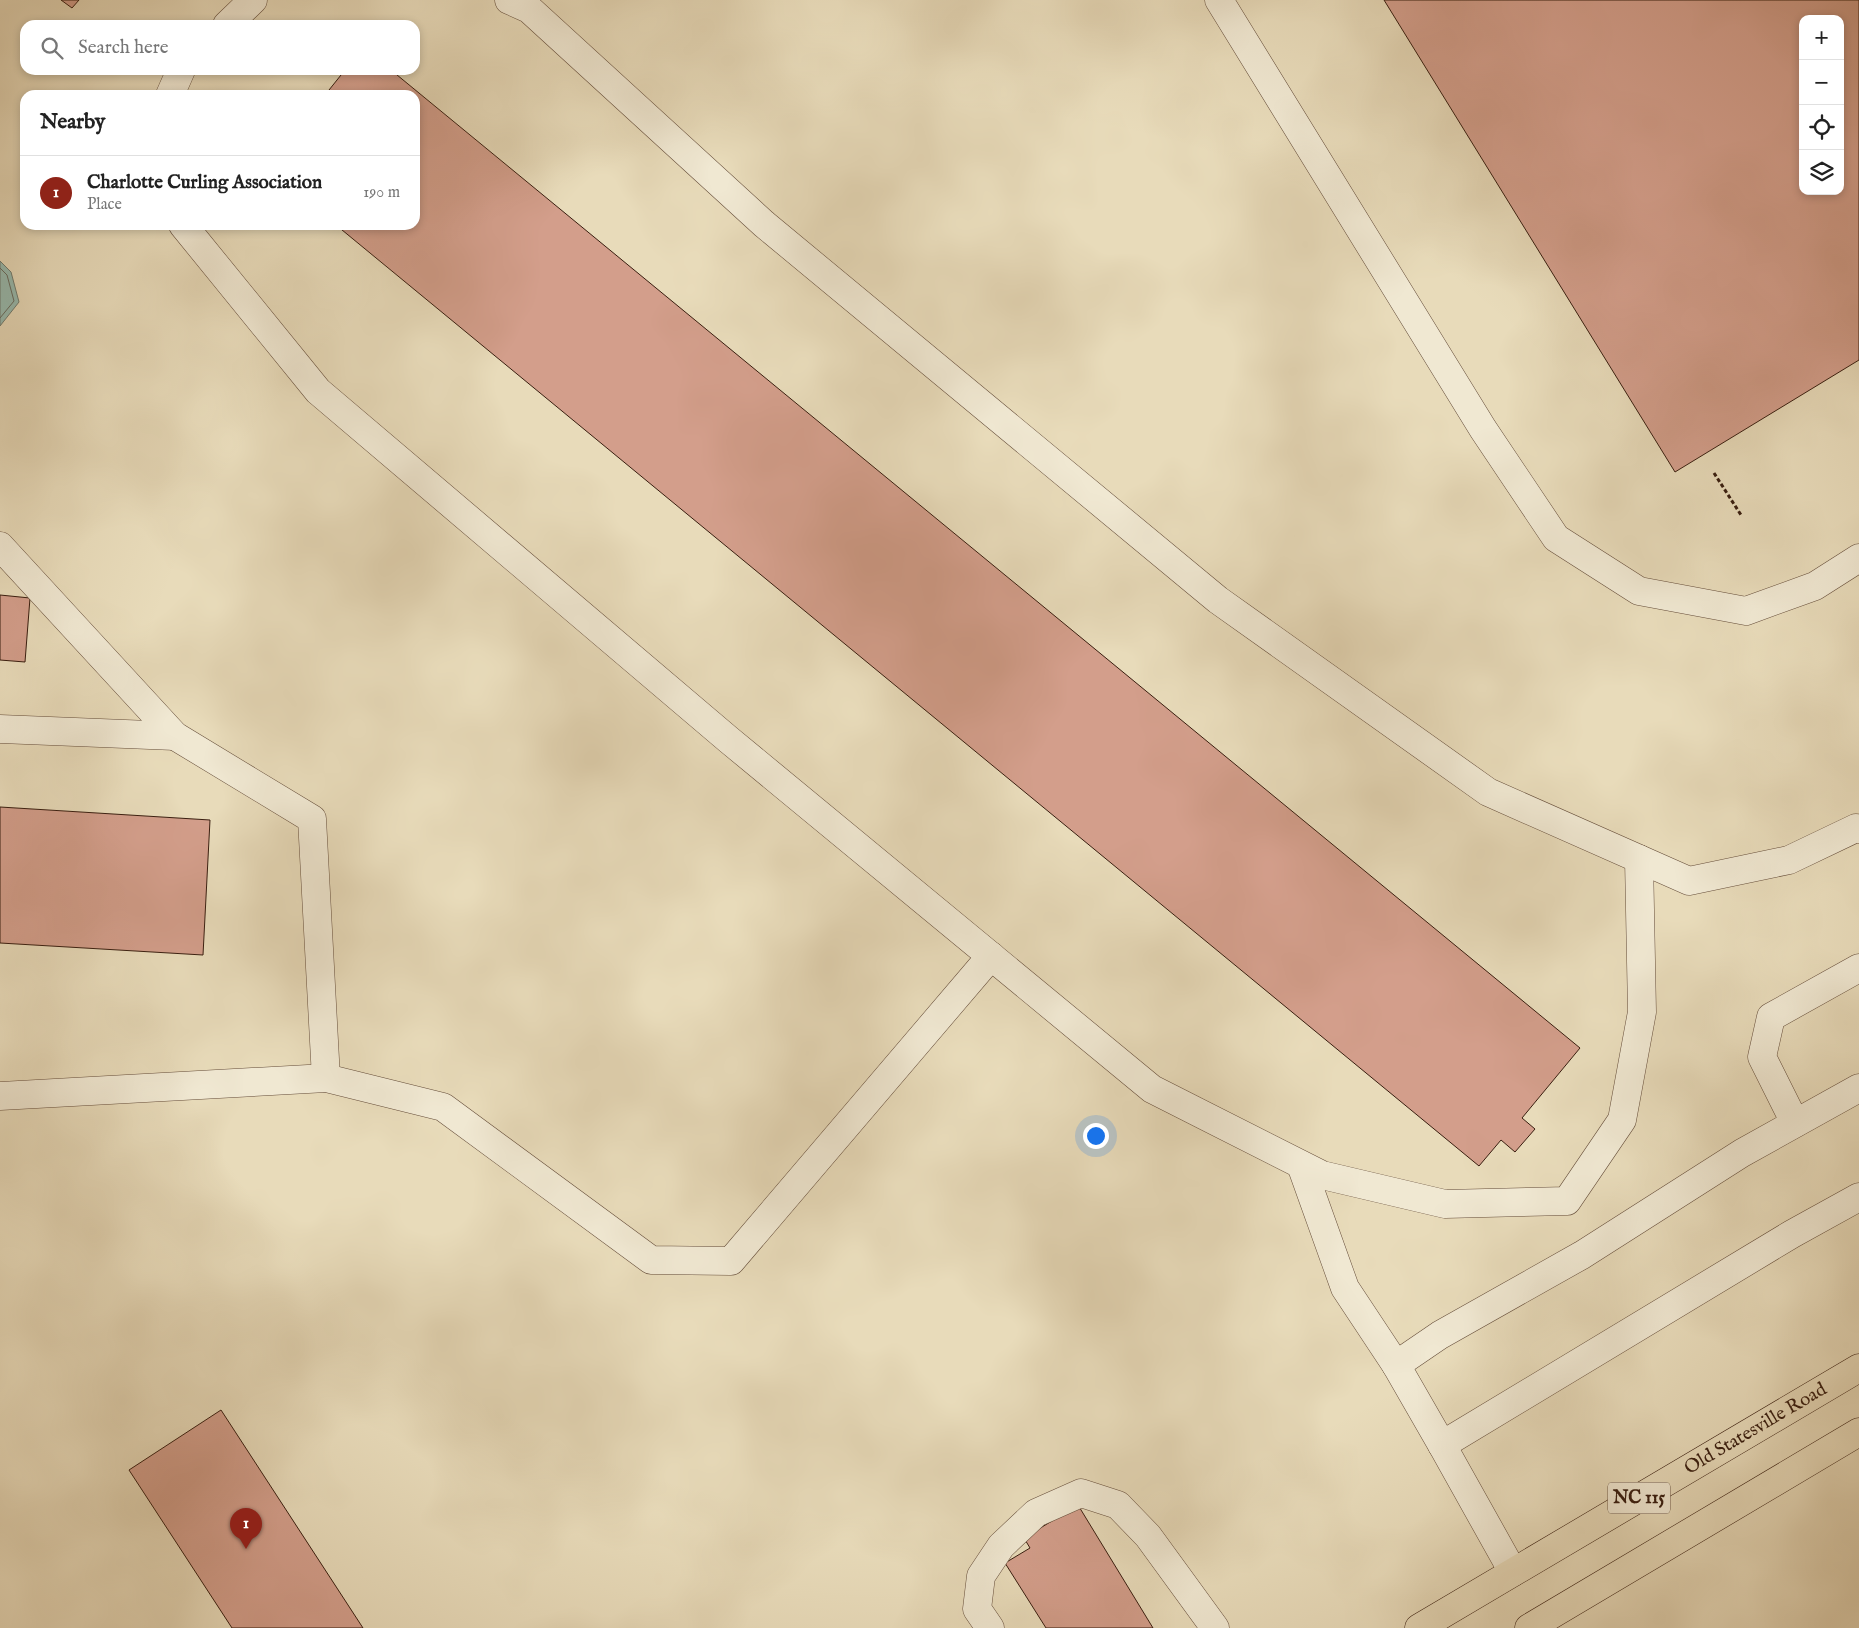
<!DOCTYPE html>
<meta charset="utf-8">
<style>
body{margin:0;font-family:"IM FELL English",serif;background:#f2f2f2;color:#222}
.controls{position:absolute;right:15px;top:15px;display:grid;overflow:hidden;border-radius:10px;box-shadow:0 2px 8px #0003}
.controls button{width:45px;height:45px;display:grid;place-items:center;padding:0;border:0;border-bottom:1px solid #e0e0e0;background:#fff;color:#222;font:25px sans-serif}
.you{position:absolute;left:1095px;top:1135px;width:18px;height:18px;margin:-12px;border:4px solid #fff;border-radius:50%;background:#1a73e8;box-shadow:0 0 0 8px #1a73e833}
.badge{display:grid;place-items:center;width:32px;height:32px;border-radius:50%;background:#8f2418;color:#fff;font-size:16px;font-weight:700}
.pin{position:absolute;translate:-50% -41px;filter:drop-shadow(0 1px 2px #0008)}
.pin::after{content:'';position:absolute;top:26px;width:18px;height:15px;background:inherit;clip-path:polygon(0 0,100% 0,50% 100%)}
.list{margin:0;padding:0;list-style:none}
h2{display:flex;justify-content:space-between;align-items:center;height:65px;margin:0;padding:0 20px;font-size:21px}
h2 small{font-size:16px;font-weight:400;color:#767676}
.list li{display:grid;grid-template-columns:32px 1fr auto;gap:15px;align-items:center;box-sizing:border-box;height:75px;padding:0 20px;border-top:1px solid #e0e0e0}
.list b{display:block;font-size:19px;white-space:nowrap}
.list p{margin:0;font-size:16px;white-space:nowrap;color:#767676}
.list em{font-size:16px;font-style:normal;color:#767676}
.icon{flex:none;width:28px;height:28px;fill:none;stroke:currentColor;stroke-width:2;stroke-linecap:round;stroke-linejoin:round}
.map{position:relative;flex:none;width:1859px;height:1628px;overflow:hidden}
.search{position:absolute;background:#fff;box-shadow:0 2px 8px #0003;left:20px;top:20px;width:400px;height:55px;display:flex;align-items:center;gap:12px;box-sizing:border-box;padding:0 18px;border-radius:15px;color:#767676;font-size:19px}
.panel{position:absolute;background:#fff;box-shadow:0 2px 8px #0003;left:20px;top:90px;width:400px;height:140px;border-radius:15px}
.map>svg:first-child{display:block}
</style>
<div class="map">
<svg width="1859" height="1628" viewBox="0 0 1859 1628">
<rect width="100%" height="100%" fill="#e8dbba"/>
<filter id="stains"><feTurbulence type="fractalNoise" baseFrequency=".004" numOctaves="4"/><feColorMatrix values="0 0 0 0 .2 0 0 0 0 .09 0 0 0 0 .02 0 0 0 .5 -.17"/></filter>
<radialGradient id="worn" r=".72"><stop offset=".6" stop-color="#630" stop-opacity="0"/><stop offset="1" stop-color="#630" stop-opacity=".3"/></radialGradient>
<!-- water -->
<path fill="#97bbb0" stroke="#717c70" d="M0 261 11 272 19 302 0 326Z"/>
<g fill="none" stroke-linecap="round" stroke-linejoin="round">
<!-- shore -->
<path stroke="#686c60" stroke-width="1" d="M0 268 7 275 14 301 0 318"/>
</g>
<!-- building -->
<g fill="#d39e8b" stroke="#391e10" fill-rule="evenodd">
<path d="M61 0H79L72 8Z"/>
<path d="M1384 0H1859V360L1675 472ZM1803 19H1840V191H1803Z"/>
<path d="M345 70H391L1580 1048 1522 1118 1535 1129 1515 1152 1501 1140 1479 1166 336 225H415V95H325Z"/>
<path d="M0 595 30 598 25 662 0 660Z"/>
<path d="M0 807 210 820 203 955 0 943Z"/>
<path d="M221 1410 363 1628H232L129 1470Z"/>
<path d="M1078 1505 1153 1628H1046L1005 1563 1030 1548 1024 1538Z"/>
</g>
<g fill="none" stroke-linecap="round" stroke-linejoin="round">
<defs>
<g id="minor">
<path d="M509 0 529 9 764 224 1218 600 1488 792 1689 881 1789 860 1856 828 1859 829"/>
<path d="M1219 0 1483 429 1556 538 1639 591 1746 611 1815 586 1859 558"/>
<path d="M227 25 253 0"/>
<path d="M170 95 181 70"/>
<path d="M183 225 318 391 729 740 1152 1089 1322 1175 1445 1204 1567 1201 1622 1120 1642 1012 1639 859"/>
<path d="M0 546 175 736 312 819 326 1078"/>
<path d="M0 729 175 736"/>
<path d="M0 1096 326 1078 443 1107 651 1260 731 1261 991 956"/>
<path d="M1795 1123 1762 1057 1771 1017 1859 968"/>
<path d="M1301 1165 1345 1288 1396 1365 1442 1445 1792 1234 1859 1197"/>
<path d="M1396 1365 1440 1335 1582 1255 1742 1153 1859 1088"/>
<path d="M1442 1445 1513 1572"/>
<path d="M990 1628 977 1609 981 1576 1001 1546 1036 1513 1081 1493 1118 1505 1148 1536 1215 1628"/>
</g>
<g id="major">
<path id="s1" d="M1419 1628 1859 1368"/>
<path d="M1529 1628 1859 1432"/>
</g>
</defs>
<!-- minor casing -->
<use href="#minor" stroke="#654d3a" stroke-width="29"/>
<!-- major casing -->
<use href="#major" stroke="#391e10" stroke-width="29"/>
<!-- path -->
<path stroke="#391e10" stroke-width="3" stroke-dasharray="4 2.5" stroke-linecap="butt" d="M1714 473 1741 515"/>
<!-- minor -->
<use href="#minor" stroke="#f0e8d2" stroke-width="28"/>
<!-- major -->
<use href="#major" stroke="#e8dbba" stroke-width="28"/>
</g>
<g text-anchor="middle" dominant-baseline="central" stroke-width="4" stroke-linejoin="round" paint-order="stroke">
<!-- shield labels -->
<rect fill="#f0e8d2" stroke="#705b4a" stroke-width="1" x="1608" y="1482.5" width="62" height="31" rx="4"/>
<g font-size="18" font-weight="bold" fill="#391e10">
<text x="1639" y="1498">NC 115</text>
</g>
<!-- street labels -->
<g font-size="19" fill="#391e10" stroke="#f0e8d2">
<text stroke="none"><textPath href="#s1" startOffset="391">Old Statesville Road</textPath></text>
</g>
</g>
<rect width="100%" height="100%" filter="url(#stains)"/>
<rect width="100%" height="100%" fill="url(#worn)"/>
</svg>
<div class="controls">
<button>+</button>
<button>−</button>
<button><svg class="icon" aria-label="locate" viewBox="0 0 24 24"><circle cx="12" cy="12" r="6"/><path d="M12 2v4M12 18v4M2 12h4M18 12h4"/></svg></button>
<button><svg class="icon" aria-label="layers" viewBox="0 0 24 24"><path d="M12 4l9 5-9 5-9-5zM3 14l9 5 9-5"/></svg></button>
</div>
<div class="you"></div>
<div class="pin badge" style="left:246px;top:1549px">1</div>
<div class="search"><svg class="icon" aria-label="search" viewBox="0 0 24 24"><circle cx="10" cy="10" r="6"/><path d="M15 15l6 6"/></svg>Search here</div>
<section class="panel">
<h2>Nearby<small></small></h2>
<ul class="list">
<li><span class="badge">1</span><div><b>Charlotte Curling Association</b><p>Place</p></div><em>190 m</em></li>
</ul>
</section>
</div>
